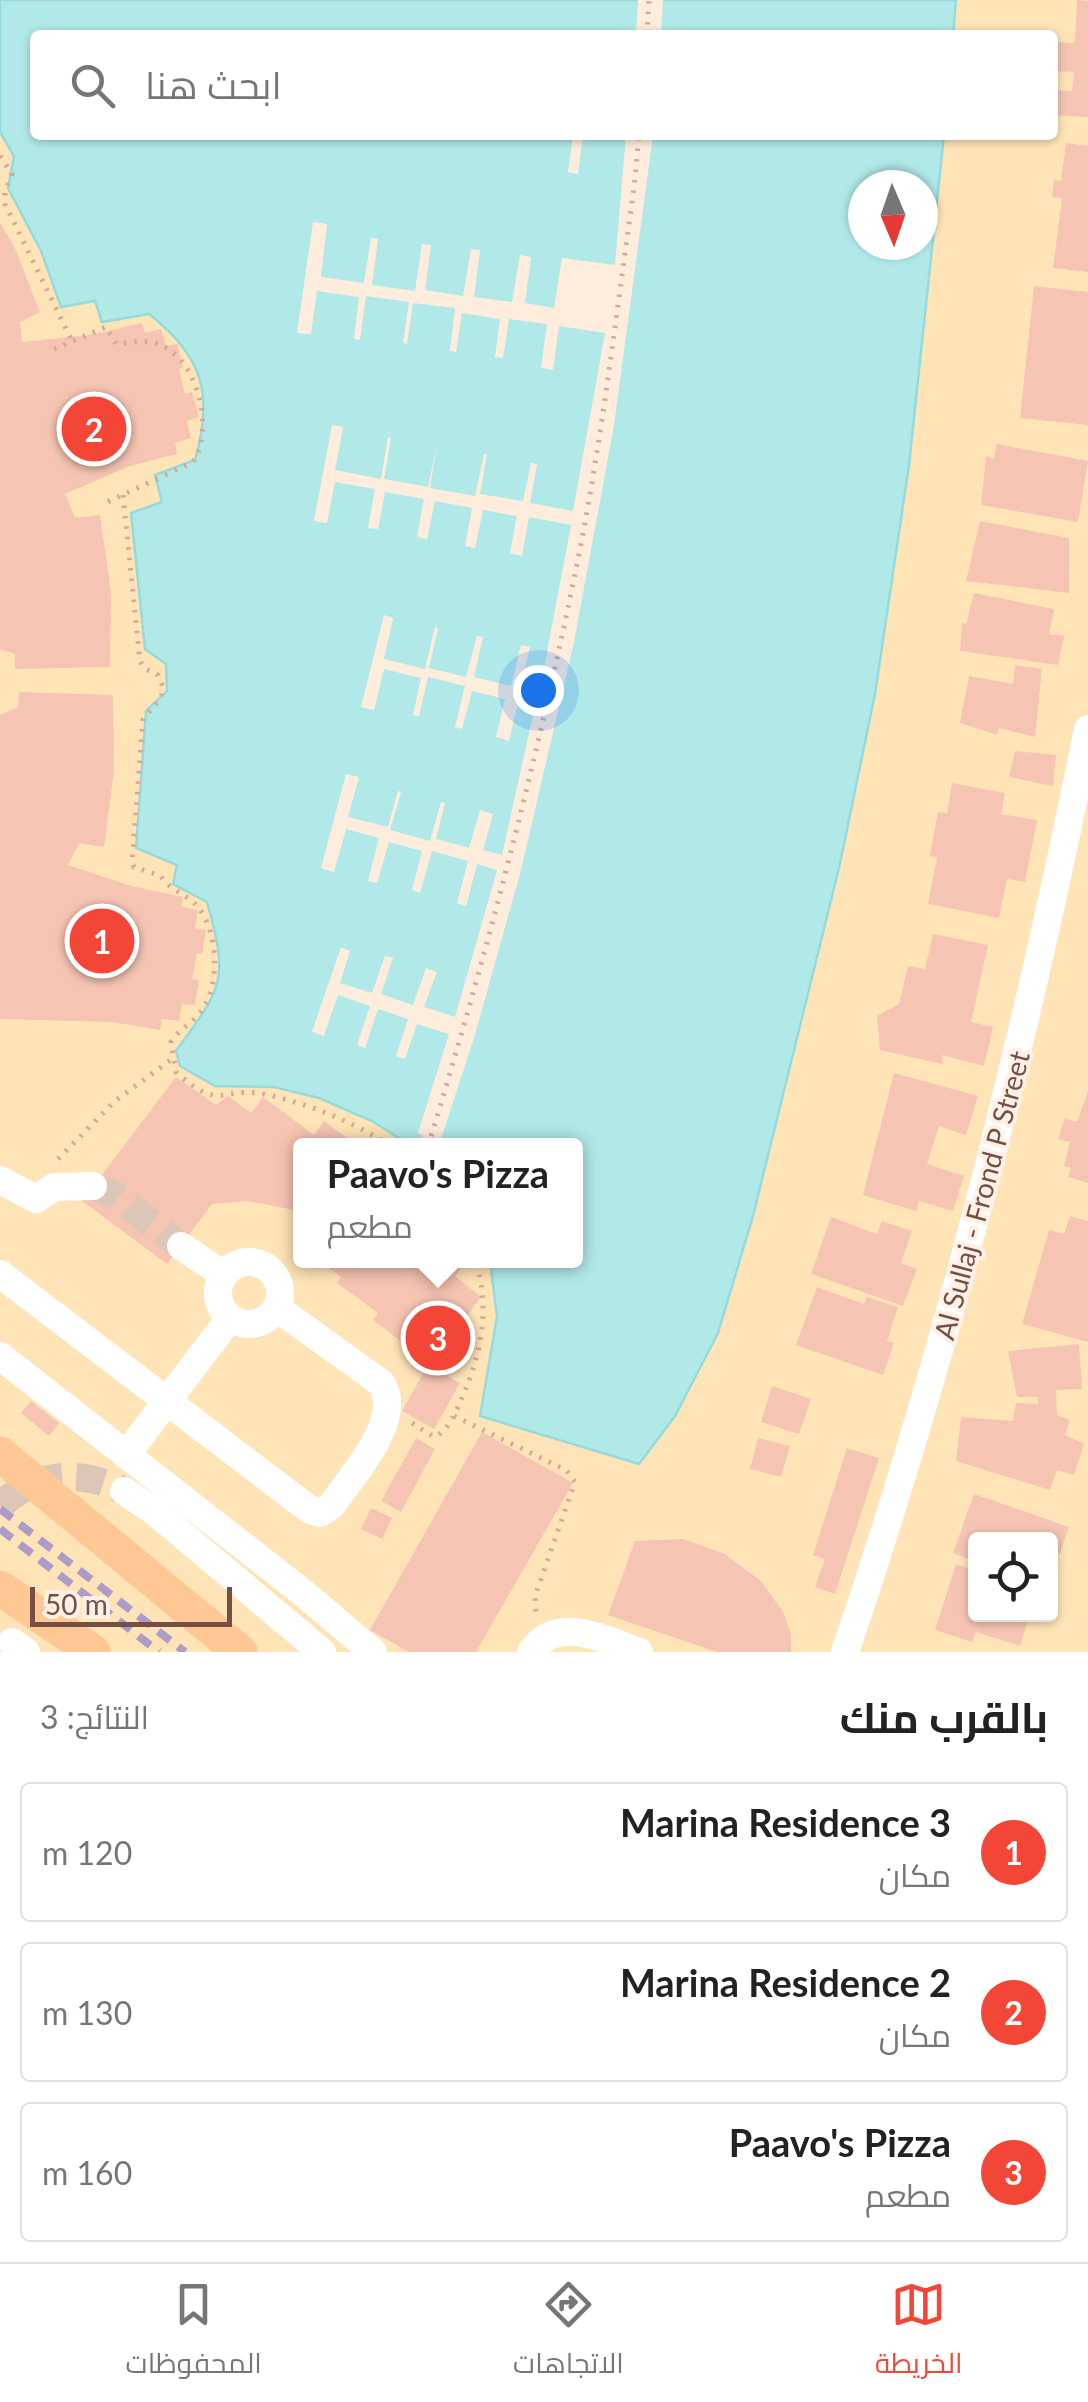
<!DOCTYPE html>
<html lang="ar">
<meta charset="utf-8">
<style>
body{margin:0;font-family:Lato,Cairo,sans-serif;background:#f6f6f6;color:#222;direction:rtl}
.controls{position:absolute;right:30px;bottom:30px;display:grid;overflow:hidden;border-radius:10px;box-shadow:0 2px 8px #0004}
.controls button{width:90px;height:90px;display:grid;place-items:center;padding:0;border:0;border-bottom:2px solid #e0e0e0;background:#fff;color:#222;font:50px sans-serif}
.compass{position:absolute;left:848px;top:170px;width:90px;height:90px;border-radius:50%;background:#fff;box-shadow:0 2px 8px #0004;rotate:178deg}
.scale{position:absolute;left:30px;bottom:25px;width:202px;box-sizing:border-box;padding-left:10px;border:5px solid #764f44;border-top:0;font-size:28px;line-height:35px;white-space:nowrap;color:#764f44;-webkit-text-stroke:8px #fff1e6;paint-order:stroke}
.you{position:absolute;left:538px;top:690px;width:35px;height:35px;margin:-25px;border:8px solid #fff;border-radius:50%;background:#1a73e8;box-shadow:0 0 0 15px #1a73e833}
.badge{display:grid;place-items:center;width:65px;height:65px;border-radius:50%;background:#f44637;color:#fff;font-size:32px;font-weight:700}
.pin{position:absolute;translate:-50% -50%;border:5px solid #fff;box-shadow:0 2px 10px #0006}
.popup{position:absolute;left:293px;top:1138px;width:290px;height:130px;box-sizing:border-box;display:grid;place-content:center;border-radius:10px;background:#fff;filter:drop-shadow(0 2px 8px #0005);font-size:32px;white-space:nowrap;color:#767676}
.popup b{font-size:38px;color:#222}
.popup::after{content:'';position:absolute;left:50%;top:100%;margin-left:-20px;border:20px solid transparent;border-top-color:#fff}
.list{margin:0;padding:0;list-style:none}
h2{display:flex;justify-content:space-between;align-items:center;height:130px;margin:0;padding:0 40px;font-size:42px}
h2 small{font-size:32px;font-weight:400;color:#767676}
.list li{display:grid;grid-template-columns:65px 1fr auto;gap:30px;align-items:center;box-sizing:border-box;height:140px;margin:0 20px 20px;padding:0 20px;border:2px solid #e0e0e0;border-radius:10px}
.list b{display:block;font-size:38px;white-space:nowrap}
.list p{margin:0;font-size:32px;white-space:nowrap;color:#767676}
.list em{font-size:32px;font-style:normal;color:#767676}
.icon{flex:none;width:55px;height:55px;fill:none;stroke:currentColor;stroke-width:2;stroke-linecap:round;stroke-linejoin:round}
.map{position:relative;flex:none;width:1088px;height:1652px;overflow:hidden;direction:ltr}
.search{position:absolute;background:#fff;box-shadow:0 2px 8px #0004;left:30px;right:30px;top:30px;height:110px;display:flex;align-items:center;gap:25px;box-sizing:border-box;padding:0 35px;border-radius:10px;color:#767676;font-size:38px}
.sheet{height:610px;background:#fff}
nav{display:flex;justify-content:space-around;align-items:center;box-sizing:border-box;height:140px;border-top:2px solid #e0e0e0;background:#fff;font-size:28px;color:#767676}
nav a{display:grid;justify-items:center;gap:5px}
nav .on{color:#f44637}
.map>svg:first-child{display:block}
</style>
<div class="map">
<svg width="1088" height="1652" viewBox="0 0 1088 1652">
<rect width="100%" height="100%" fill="#feeddd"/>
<!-- sand -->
<path fill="#ffe4b7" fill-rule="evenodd" d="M956 0H1088V1652H0V132L14 156 8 188 41 251 61 306 96 301 102 322 149 314C203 356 214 395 195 460L155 475 162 502 140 589 145 648 166 664 167 691 146 711 136 848C149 853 168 858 179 867 207 892 229 943 220 981 215 1001 200 1020 188 1035L215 1086C234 1086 253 1085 271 1087 320 1091 371 1118 410 1145L300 1146V1260L490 1261 497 1317 480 1416 753 1216 839 868 875 694 909 465 944 135H1053V35H953ZM976 1540H1050V1614H976Z"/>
<!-- water -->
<path fill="#b1e9e9" stroke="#96dbdb" stroke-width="2.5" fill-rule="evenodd" d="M0 0H956L953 35H35V135H944L909 465 875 694 839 868 753 1216 718 1333 675 1416 639 1464 480 1416 497 1317 490 1261 576 1260V1146L410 1145 372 1121 319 1098 274 1087 215 1086 180 1066 176 1051C223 987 229 980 207 902L173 884 177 865 136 848 146 711 167 691 166 664 145 649 131 513 162 502 155 475 195 460C214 395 203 356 149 314L102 322 95 301 61 307 41 251 8 188 14 156 0 132ZM863 185H923V245H863Z"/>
<!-- pier -->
<g fill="#feeddd">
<path d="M638 0H663L661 35H636Z"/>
<path d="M573 135H583L578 174 568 172Z"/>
<path d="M626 135H653L614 425 574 642 521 870 474 1038 439 1145H420L423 1136 418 1133 449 1034 417 1024 405 1059 396 1056 408 1019 378 1009 365 1048 357 1045 370 1006 338 995 324 1036 312 1032 341 947 350 951 340 983 372 993 385 956 393 958 381 994 413 1005 426 968 437 972 424 1007 455 1017 497 870 477 864 466 906 457 903 468 861 432 851 420 893 412 890 422 851 389 842 377 883 368 881 379 838 346 829 334 872 321 868 346 774 359 777 348 817 388 827 398 791 401 792 390 830 430 841 441 802 445 803 436 839 469 848 480 810 493 814 483 850 502 855 535 706 518 702 509 741 496 737 505 699 472 691 462 729 455 727 465 686 428 677 419 716 413 715 421 678 384 669 374 710 361 707 384 615 393 618 384 659 425 669 435 627 438 628 429 668 466 677 477 636 483 637 474 677 511 686 521 645 530 647 521 684 540 689 571 525 529 517 522 556 510 553 517 516 483 510 475 548 465 546 472 508 435 501 427 539 417 537 424 499 385 492 378 529 368 528 375 489 335 482 327 523 314 521 332 425 343 427 335 470 381 479 388 437 391 438 384 479 428 487 437 445 430 488 475 496 484 454H487L480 494 523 501 531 463 537 464 530 503 573 511 605 333 559 326 553 370 541 368 547 324 509 319 503 358 495 357 500 319 462 313 456 352 450 351 455 308 413 303 407 344 403 343 409 302 366 296 360 340 354 339 359 297 317 291 311 334 297 333 313 222 327 224 321 277 364 283 371 238 378 239 372 285 415 291 422 244 431 245 425 290 463 296 471 249 480 250 474 297 512 302 520 255 531 257 525 303 554 308 562 258 615 265Z"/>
</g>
<!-- building -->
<g fill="#f6c4b3">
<path d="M1077 0 1088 1V117L1053 115V90L1072 91 1074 72 1053 71V42L1075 43Z"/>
<path d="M1066 143 1088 146V272L1053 268 1062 198 1052 197 1054 180 1061 181Z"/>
<path d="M0 223 14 246 40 312 20 322 22 342 90 335 142 323 145 333 161 329 166 346 177 344 183 368 179 369 185 394 192 392 199 417 187 421 191 438 175 443 177 454 130 466 65 494 75 518 100 515 111 592 110 667 15 669V654L0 649Z"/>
<path d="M1034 286 1088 292V425L1020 418Z"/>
<path d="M997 444 1088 461 1078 522 981 505 986 456 994 459Z"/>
<path d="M980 521 1069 538V593L966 581Z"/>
<path d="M974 593 1054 609 1049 634 1064 636 1058 665 960 651 962 623 966 624Z"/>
<path d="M1015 665 1042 669 1035 737 999 728 997 735 960 723 969 676 1013 684Z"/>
<path d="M19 692 113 695 114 770 104 847 79 843 68 865 131 886 183 897 181 907 198 910 195 928 206 930 202 954 197 953 192 979 199 980 195 1005 182 1004 179 1021 162 1019 160 1030 112 1022 0 1019V715L18 707Z"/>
<path d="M1015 751 1056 755 1053 786 1009 777Z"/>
<path d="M952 783 1005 793 1001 814 1037 820 1025 882 1007 879 999 918 928 904 937 857 930 856 938 812 947 813Z"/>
<path d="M933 934 988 945 971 1022 993 1027 984 1066 942 1055 943 1064 880 1050 877 1016 899 1004 908 966 925 969Z"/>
<path d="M894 1073 978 1096 966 1135 939 1126 927 1164 964 1176 953 1211 919 1201 916 1211 863 1195Z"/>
<path d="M176 1077 216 1105 228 1096 251 1113 263 1097 314 1135 324 1121 358 1146H300V1211L247 1201 212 1204 167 1264 82 1201Z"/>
<path d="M1088 1091V1183L1068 1177 1071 1168 1064 1166 1070 1142 1058 1139 1065 1118 1077 1122Z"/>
<path d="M1070 1216 1088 1221V1342L1022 1324 1049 1230 1064 1234Z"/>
<path d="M831 1217 877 1234 882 1221 912 1231 901 1263 917 1269 903 1306 811 1274Z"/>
<path d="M318 1260H467L455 1276 481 1297 435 1359 406 1337 402 1342 373 1320 378 1313 337 1283 341 1277Z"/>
<path d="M817 1287 864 1304 867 1297 898 1307 887 1341 894 1343 883 1375 796 1345Z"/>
<path d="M1079 1344 1082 1389 1056 1390 1057 1415 1070 1420 1065 1435 1084 1444 1074 1475 1057 1470 1050 1490 956 1461 961 1417 1013 1421 1016 1403 1038 1404V1397H1017L1008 1351Z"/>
<path d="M428 1365 460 1383 434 1429 402 1411Z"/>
<path d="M772 1386 811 1399 799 1434 761 1422Z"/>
<path d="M31 1401 59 1423 49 1436 21 1413Z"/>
<path d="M482 1432 573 1483 476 1652H409L370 1630Z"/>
<path d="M416 1438 435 1449 401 1512 381 1501Z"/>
<path d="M758 1438 790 1446 781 1477 750 1469Z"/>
<path d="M847 1448 879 1458 835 1594 815 1587 825 1559 813 1555Z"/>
<path d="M974 1494 1069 1527 1060 1554 1050 1550V1540H976V1562L953 1553Z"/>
<path d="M371 1508 392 1518 382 1539 361 1529Z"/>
<path d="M683 1539 725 1554 761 1581 783 1612 791 1634V1652H717L608 1615 635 1541Z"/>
<path d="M956 1564 976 1571V1614H1039L1036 1623 1028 1620 1020 1646 976 1632 972 1642 935 1630Z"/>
</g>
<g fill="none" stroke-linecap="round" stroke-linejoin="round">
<!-- minor-tunnel -->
<g stroke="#dcc6b7" stroke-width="28" stroke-dasharray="28 14" stroke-linecap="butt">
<path d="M93 1186 116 1196 181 1246"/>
<path d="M0 1506C37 1471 80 1469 124 1491"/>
</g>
<!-- path -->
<g stroke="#daa796" stroke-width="5" stroke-dasharray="2.5 8" stroke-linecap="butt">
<path d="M647 35 649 0"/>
<path d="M0 156 12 174 5 192V204L72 341"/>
<path d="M54 349 106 327 116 344C133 343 147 338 163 346 199 364 214 429 193 462L103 504"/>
<path d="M123 495 140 661 145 669 157 674C171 696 155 703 143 719L132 862 134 867 161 876C169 890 187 894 198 907 219 933 221 988 199 1014 190 1025 178 1030 171 1042L176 1072C222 1114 220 1084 268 1095 312 1105 353 1122 391 1146"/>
<path d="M428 1146C487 954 537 761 577 564 602 440 616 314 634 188L639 135"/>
<path d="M58 1159 114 1102 172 1059"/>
<path d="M454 1416 566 1470 575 1482 535 1596 536 1613"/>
<path d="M412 1423 434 1437C448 1431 455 1414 461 1400 482 1353 490 1311 476 1260"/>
</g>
<!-- minor -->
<g stroke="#fff" stroke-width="28">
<path d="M0 1180 36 1199 54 1187 93 1186"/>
<path d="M181 1246 224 1275"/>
<circle cx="249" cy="1293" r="31"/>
<path d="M0 1274 310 1510 320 1513 331 1506C352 1476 405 1419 381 1383L277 1308"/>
<path d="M0 1356 297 1588 373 1652"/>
<path d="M126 1455 230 1318"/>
<path d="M124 1491 154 1511 322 1652"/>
<path d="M12 1642 26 1652"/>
<path d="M531 1652C557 1613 605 1640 639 1652"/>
<path d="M845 1652C948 1350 1025 1042 1088 729"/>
</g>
<!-- major -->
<g stroke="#ffc794" stroke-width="35">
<path d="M0 1454 240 1652"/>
<path d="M0 1588 93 1652"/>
</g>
<!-- rail -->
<g stroke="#ad9cc7" stroke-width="8" stroke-dasharray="15 10" stroke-linecap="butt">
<path d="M0 1509 185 1652"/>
<path d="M0 1529 159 1652"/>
</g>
</g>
<g text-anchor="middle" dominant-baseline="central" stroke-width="8" stroke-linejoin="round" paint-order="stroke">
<!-- street labels -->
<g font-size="28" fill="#764f44" stroke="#fff1e6">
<text transform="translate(981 1195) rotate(-75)">Al Sullaj - Frond P Street</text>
</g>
</g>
</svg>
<div class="controls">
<button><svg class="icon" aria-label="locate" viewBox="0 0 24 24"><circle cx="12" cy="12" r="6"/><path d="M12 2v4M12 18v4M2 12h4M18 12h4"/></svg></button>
</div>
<svg class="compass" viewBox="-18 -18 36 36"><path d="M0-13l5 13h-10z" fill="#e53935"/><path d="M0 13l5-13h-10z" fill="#767676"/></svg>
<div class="scale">50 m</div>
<div class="you"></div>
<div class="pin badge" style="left:102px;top:941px">1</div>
<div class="pin badge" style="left:94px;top:429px">2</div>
<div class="pin badge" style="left:438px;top:1338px">3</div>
<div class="popup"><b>Paavo's Pizza</b>مطعم</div>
<div class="search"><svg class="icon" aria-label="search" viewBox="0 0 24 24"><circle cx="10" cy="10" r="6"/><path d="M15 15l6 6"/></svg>ابحث هنا</div>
</div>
<section class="sheet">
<h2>بالقرب منك<small>النتائج: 3</small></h2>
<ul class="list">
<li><span class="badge">1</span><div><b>Marina Residence 3</b><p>مكان</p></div><em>120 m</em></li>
<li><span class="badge">2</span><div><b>Marina Residence 2</b><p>مكان</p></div><em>130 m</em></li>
<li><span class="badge">3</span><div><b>Paavo's Pizza</b><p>مطعم</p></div><em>160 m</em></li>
</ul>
</section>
<nav>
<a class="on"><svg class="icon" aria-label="map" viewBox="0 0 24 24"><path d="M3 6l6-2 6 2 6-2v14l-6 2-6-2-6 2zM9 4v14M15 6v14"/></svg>الخريطة</a>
<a><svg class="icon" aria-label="directions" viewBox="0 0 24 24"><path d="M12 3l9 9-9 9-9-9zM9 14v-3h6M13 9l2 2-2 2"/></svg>الاتجاهات</a>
<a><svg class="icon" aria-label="saved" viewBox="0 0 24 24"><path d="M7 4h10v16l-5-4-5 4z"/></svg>المحفوظات</a>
</nav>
